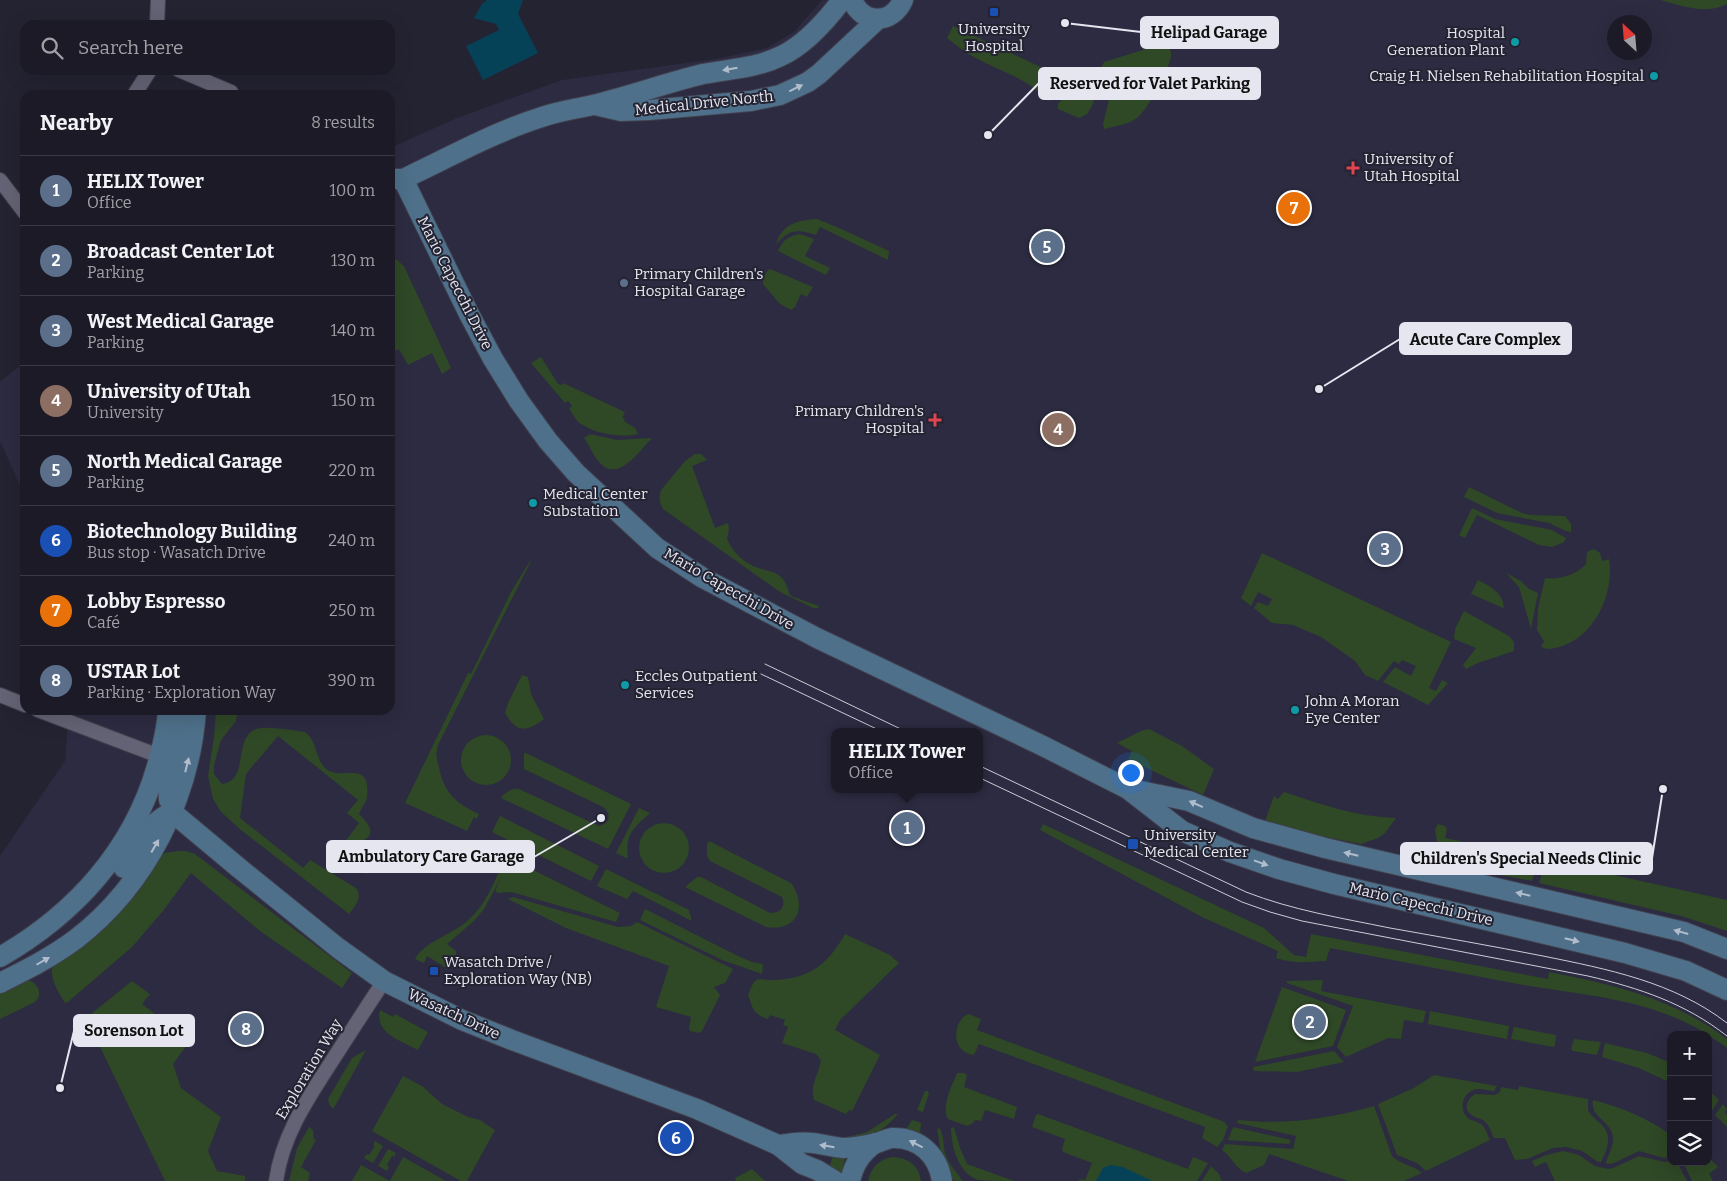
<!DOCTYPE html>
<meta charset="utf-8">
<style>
body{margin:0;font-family:Bitter,serif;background:#282732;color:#f1f3f6}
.controls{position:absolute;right:15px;bottom:15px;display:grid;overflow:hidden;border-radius:10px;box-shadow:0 5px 20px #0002}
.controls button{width:45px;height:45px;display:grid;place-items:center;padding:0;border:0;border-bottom:1px solid #393843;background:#1b1a26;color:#f1f3f6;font:25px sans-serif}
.compass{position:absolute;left:1607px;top:15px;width:45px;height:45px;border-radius:50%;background:#1b1a26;box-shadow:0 5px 20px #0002;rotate:334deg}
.you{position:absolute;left:1130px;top:772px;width:18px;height:18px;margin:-12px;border:4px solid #fff;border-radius:50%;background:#1a73e8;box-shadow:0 0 0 8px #1a73e833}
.badge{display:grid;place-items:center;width:32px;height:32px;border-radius:50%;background:#db2777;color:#fff;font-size:16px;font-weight:700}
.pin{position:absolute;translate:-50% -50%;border:2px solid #fff;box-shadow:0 1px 5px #0006}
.popup{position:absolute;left:831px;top:728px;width:152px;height:65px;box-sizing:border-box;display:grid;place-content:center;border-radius:10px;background:#1b1a26;filter:drop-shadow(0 1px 4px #0005);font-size:16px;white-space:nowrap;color:#a0a1a7}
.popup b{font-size:19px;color:#f1f3f6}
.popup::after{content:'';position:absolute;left:50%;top:100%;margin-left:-10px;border:10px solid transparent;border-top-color:#1b1a26}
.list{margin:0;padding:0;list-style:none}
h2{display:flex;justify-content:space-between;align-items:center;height:65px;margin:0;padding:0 20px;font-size:21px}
h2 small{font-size:16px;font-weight:400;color:#a0a1a7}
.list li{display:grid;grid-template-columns:32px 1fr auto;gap:15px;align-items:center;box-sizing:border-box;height:70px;padding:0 20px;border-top:1px solid #393843}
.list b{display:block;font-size:19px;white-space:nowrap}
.list p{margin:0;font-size:16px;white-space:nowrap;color:#a0a1a7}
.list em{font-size:16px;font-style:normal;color:#a0a1a7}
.icon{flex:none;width:28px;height:28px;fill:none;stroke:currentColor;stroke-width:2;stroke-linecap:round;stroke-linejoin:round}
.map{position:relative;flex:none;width:1727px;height:1181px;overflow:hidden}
.search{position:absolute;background:#1b1a26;box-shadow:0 5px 20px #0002;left:20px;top:20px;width:375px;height:55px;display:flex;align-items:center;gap:12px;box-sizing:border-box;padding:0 18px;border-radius:15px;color:#a0a1a7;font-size:19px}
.panel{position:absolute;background:#1b1a26;box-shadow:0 5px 20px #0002;left:20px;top:90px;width:375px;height:625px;border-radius:15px}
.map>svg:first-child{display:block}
</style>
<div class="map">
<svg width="1727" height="1181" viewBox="0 0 1727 1181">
<rect width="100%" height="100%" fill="#242332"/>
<!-- built -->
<g fill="#2c2b41" fill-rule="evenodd">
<path d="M822 0H1727V1181H0V856L65 761 69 710H390V148L457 118 562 80 715 59 767 48 795 31ZM1614 22H1644V52H1614ZM834 732H980V789H834ZM1671 1035H1708V1162H1671Z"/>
<path d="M25 362V496L0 441V382Z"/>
</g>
<!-- green -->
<g fill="#2f4826">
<path d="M1660 0H1727V4C1706 15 1682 6 1660 0Z"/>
<path d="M953 26 1047 70 1064 73 1067 79C1063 87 1058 98 1049 101 1026 77 1000 72 972 56 963 51 955 44 947 38Z"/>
<path d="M1162 44 1168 45C1169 48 1171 50 1171 53 1173 64 1147 111 1137 118 1128 125 1115 126 1104 129L1103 124 1111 92 1101 68 1104 62Z"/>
<path d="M1076 75C1093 87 1101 95 1087 114L1079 118 1058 109V104L1068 92 1073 79Z"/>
<path d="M817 219 839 228 889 251 888 260 820 227 816 235C797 229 790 229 776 244 782 224 798 220 817 219Z"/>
<path d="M800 234 814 239 805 256 830 268 826 275 778 251C783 240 788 236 800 234Z"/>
<path d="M390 258 397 260 404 266 451 368 442 374 432 353 408 365 399 349 390 353Z"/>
<path d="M769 269 775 271 813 287 807 297 801 294 795 307 791 310 780 304 763 284V277Z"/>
<path d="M541 357 558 384 562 385 563 383 625 412 622 418H625L624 421 635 428 638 434C620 438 596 434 581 424 576 421 572 413 569 408L572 406 568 401 565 403 531 363Z"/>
<path d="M590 434 617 440 652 438C639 451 618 484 599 462 593 455 589 445 584 438Z"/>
<path d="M695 454H701L707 460 692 466 715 528 728 523 729 529 727 539C734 554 746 565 762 569 768 571 775 572 780 576 787 582 787 589 791 596L819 606 818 608H813L780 592 663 509C659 502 659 497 661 490L685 461Z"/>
<path d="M1469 487 1522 513 1530 515 1565 516 1571 524V532L1566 531 1549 523 1497 513 1464 497Z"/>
<path d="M1472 508 1495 519 1552 530 1566 538 1564 542 1557 545 1552 547 1539 545 1477 515 1465 538 1459 535Z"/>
<path d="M1594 549 1600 553 1602 561 1609 559C1615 593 1594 638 1559 647 1553 649 1547 650 1541 647L1544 641 1537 630 1538 608 1545 578C1559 580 1576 575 1586 564L1587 552Z"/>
<path d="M1262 553 1451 642 1429 688 1436 691 1442 680 1448 683 1428 705 1383 682 1395 667 1411 676 1416 666 1402 660 1399 664 1394 661 1378 681 1365 675 1355 661 1321 637 1293 625 1272 623 1254 608 1258 602 1268 606 1272 599 1258 592 1251 606 1241 598Z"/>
<path d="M530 561H531L438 745C435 757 437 757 439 768 445 794 456 803 479 814L477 819 474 817 467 831 405 803 468 673 471 674 511 592Z"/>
<path d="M1506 573 1521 581 1529 589 1538 593 1531 629 1519 587Z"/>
<path d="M1478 580C1491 587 1502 592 1504 607L1503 608 1471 594Z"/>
<path d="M1464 611 1509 636 1514 642V651L1478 663 1466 669 1463 665 1476 648 1454 639 1455 629Z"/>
<path d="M522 675 528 677 531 694 544 719C527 732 517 734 505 713L509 701Z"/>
<path d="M216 710H238L236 721 221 740 214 765V774L222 784C252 780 230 732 261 728 275 727 291 730 305 732 317 740 315 758 325 768 341 783 371 757 367 797 366 804 361 808 359 814 386 841 358 836 349 854L352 860 356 863 364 861 368 867 374 869 366 874 335 855 359 823 347 813 358 800 278 736 246 774 240 818 303 868 310 860 356 888C363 898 355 906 349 914L241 830 221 812 213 799 208 776 214 737Z"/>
<path d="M1149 729 1182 746 1214 769 1203 795 1128 759 1132 751 1117 743 1141 731Z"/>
<circle cx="486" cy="760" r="25"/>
<path d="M524 753H526L631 804 608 849 501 798C504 793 512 788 519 789L599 826C610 823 612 814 603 807L524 769Z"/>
<path d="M1284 792C1320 804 1357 817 1396 818L1385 833 1378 838 1361 844 1316 835 1265 821 1274 796 1278 799Z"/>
<path d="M639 808 650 813C634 828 625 833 628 857L626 858 616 853Z"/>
<path d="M500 816 599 866 591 881 492 832Z"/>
<circle cx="664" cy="848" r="25"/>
<path d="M1043 824 1264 928 1294 955 1306 957 1311 934 1548 979 1549 972C1615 985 1672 998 1727 1039V1048C1665 1000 1598 997 1523 985 1459 973 1394 960 1330 948L1326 961C1308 962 1293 964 1276 958L1278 951 1204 918 1040 830Z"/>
<path d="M1438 824 1445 826 1447 829 1445 838 1528 856 1531 844 1534 842 1545 844 1532 881C1513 877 1455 869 1444 855 1438 848 1436 838 1435 829Z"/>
<path d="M709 841 791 883C808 907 797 932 766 927L685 887 697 877H701L770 913C780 913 786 908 782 897L710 861 707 856V844Z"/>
<path d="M1551 846 1557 850 1555 862 1727 900V931L1681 916 1539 883Z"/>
<path d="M178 851H186L195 854 352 973 342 988 260 931 191 873 163 911 132 947 68 1002 65 1003C59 993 47 975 54 964L152 864 165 853Z"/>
<path d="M505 856 620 913 616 922 511 892 498 893 495 891 502 876 484 909 474 921 447 944 456 951V955L448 969 427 956 424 963 415 959C424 942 450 935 465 923 486 906 495 881 505 856Z"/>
<path d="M606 869 689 910 692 921 633 891 627 899 597 886Z"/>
<path d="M513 897 618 927 631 926 637 922 733 969 725 983 714 987 720 995 702 1031 699 1033 690 1031 689 1028 691 1017 656 1007 669 966 566 928 508 899Z"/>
<path d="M645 909 738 956 752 962 763 964 762 974 722 960 640 920Z"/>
<path d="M845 934 890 955 899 963 840 1020 835 1030 880 1055 852 1111 849 1110 846 1114 814 1100C810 1084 818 1076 821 1060L816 1054 782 1043 788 1027 783 1025 785 1020 770 1015 768 1019C753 1014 753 1009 748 995 750 991 752 984 755 981 758 977 768 981 773 980 810 979 828 964 845 934Z"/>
<path d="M28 980C39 984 43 994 35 1002L0 1019V993Z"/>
<path d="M1323 980 1321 991 1426 1011 1423 1023 1404 1020 1401 1039 1388 1038 1346 1057 1337 1047 1353 1006 1287 983V981Z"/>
<path d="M132 981 150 994 142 1004 190 1041 173 1064 181 1088 221 1117 208 1151 217 1171 245 1176V1181H165L86 1018Z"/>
<path d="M1282 987 1346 1010 1333 1046 1255 1062Z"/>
<path d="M380 1010 393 1017 395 1014 428 1032 418 1050C401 1041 374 1033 380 1010Z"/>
<path d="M1430 1011 1509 1026 1507 1039 1428 1024Z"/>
<path d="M969 1014 981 1019 977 1030 1225 1122V1124L1228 1126 1223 1140 1217 1147 1202 1138 1205 1127 979 1044 974 1055C947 1051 955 1017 969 1014Z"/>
<path d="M1514 1027 1556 1035 1555 1046 1553 1047 1511 1039Z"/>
<path d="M1574 1039 1601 1042 1597 1055 1573 1051 1571 1049Z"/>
<path d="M1605 1043 1647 1053 1671 1063V1083L1639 1068 1602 1057Z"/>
<path d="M366 1050 335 1106 333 1109 329 1104 328 1099 352 1058Z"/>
<path d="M1334 1051 1344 1062 1297 1072 1254 1071 1253 1067Z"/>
<path d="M957 1073H964L967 1075 964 1087 1017 1107 1014 1119 985 1110 981 1121 975 1120 973 1123 967 1126 948 1119C941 1105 952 1086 957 1073Z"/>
<path d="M1434 1075 1497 1086 1494 1091C1489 1091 1483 1089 1478 1089 1465 1090 1458 1105 1466 1116 1470 1122 1478 1120 1483 1126 1486 1129 1488 1136 1490 1140L1426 1171 1417 1163 1397 1155 1378 1104 1414 1088Z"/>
<path d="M403 1076 422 1086 442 1104 468 1117 480 1120 495 1130 467 1181H461L372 1131Z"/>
<path d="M1519 1086 1588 1099V1110C1591 1116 1597 1120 1602 1125 1613 1136 1607 1150 1601 1162H1598L1582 1151 1566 1147 1553 1148 1527 1159 1515 1160 1505 1138H1494C1491 1132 1489 1125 1484 1121 1481 1118 1476 1118 1473 1116 1462 1110 1467 1099 1475 1094L1495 1095 1500 1092 1501 1087 1518 1090Z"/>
<path d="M1708 1090 1719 1100 1711 1112 1708 1109Z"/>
<path d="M925 1091H928L929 1093 923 1112 917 1110Z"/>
<path d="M1593 1100C1621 1107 1647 1118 1671 1135V1156L1664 1158 1639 1151 1614 1163 1607 1164 1606 1162C1609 1154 1613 1146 1613 1138 1612 1121 1589 1117 1593 1100Z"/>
<path d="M1723 1104 1727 1109 1725 1112 1727 1115V1127L1715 1115Z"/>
<path d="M1374 1106 1392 1156C1399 1164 1413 1165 1422 1173L1404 1181H1348L1269 1154 1264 1165 1246 1173C1236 1169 1231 1156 1222 1150L1225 1144 1293 1149 1296 1136 1237 1123 1238 1120C1285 1125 1328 1119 1374 1106Z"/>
<path d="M895 1114H898C877 1137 869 1138 839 1139L867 1132Z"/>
<path d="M1038 1114 1188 1169 1193 1157 1208 1163 1197 1181H1078L1080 1179 1085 1180 1092 1163 1063 1152 1062 1149 1065 1139 1032 1127 1036 1115Z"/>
<path d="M912 1120 921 1123 920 1135 905 1131Z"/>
<path d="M309 1127 313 1130 314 1139 316 1140 301 1167 310 1173 308 1181H289L297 1148Z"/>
<path d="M954 1127 960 1148 967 1164 1014 1181C1003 1181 988 1181 978 1180 959 1173 952 1149 951 1131V1128Z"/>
<path d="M1233 1127 1291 1140 1289 1144 1228 1140Z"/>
<path d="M937 1128 940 1129C944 1136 943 1145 945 1153 949 1164 956 1172 963 1181H955C941 1166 940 1147 937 1128Z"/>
<path d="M375 1141 383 1146 373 1163 364 1158 367 1154 369 1155 375 1146 373 1145Z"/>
<path d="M388 1149 396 1153 394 1157 392 1156 387 1165 389 1167 387 1171 378 1166Z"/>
<path d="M1563 1151 1579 1155 1595 1166 1608 1169 1613 1168 1639 1156 1665 1162 1671 1161V1162H1677L1687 1181H1555L1546 1162 1535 1167 1532 1161 1546 1155Z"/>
<path d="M834 1153 846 1155 841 1175 829 1168Z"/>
<path d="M1708 1156 1718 1167 1709 1174 1713 1181H1692L1683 1162H1708Z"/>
<path d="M403 1157 446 1181H352L361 1165 390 1181Z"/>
<path d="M891 1157C907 1157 919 1165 921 1181H868C871 1167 878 1161 891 1157Z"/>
<path d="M1211 1166 1219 1174 1222 1181H1202Z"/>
<path d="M752 1169 765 1181H736L735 1178Z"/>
</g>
<!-- water -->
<g fill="#064257">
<path d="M487 0H523L518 14 538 53 483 80 466 46 499 30 496 24 474 18 482 4Z"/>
<path d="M1110 1165 1123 1167 1152 1181H1096L1103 1168Z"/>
</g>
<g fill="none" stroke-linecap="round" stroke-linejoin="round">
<defs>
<g id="street">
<path d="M157 25 158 0"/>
<path d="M179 70 231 92"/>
<path d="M134 95 150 70"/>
<path d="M0 180 25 213"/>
<path d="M0 695 25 705"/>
<path d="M38 710 159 756"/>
<path d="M276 1181C282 1137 306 1101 330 1064 348 1036 366 1008 384 981"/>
</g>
<g id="secondary">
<path d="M852 0C863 25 892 25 903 0"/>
<path d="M595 105 621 111 649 110 751 101 780 95 808 82 819 74 878 19"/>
<path d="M390 179H403C448 158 494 132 542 117 559 111 576 109 593 105 630 96 666 83 703 74 729 69 757 68 781 56 805 45 826 21 842 0"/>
<path d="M403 179 469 314 493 359 519 401 548 441 576 473 657 548 703 578 817 638 1041 745 1128 789 1182 831 1230 852 1279 869 1334 884 1625 953 1686 971 1727 990"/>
<path d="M1131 789 1189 801 1253 828 1325 848 1684 932 1727 949"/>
<path d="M169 800 168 783 177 744 178 715"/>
<path d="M172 812 239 868 338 948 384 981 462 1020 512 1040 697 1109 778 1145 802 1164 817 1170 835 1181"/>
<path d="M124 868C136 848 147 825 168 814"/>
<path d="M0 957C75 914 133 850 157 766 162 748 167 729 168 710"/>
<path d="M0 983C26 970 52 957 76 939 146 885 190 798 196 710"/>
<path d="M778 1145C789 1144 801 1141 812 1143 823 1144 832 1147 843 1148 853 1148 867 1145 877 1143 882 1141 887 1139 892 1138 919 1137 938 1155 942 1181"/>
<path d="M850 1181C854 1164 861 1153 875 1143"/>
</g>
</defs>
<!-- street casing -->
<use href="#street" stroke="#41404e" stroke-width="16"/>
<!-- secondary casing -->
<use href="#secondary" stroke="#41404e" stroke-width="22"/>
<!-- street -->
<use href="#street" stroke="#636375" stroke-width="14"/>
<!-- secondary -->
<use href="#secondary" stroke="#4e708a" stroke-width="20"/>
<!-- tram -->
<g stroke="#ccccd7" stroke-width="1">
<path d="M765 664 907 732"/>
<path d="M761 674 883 732"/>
<path d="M980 766 1246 892C1292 910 1341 918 1390 928 1441 937 1492 946 1543 956 1607 969 1674 982 1727 1023"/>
<path d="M980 778 1242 902 1270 912 1302 921 1588 976C1639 988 1685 1003 1727 1036"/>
</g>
</g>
<!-- one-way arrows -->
<defs><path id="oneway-solid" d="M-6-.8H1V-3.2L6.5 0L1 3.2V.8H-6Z" transform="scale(1.25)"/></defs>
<g fill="#b1bdcd">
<use href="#oneway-solid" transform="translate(730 69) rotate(170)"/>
<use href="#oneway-solid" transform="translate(796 88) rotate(-26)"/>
<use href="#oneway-solid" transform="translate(187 765) rotate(-76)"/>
<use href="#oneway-solid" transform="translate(1196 804) rotate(-156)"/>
<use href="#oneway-solid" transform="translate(155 846) rotate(-60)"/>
<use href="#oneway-solid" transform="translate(1351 854) rotate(-167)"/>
<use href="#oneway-solid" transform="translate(1261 863) rotate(20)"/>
<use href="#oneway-solid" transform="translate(1523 894) rotate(-167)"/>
<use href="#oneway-solid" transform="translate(1681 932) rotate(-164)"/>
<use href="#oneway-solid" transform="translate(1572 940) rotate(14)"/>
<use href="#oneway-solid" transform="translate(43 961) rotate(-30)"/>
<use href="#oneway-solid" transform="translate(916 1144) rotate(-153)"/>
<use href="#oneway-solid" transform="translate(827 1146) rotate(-171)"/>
</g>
<!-- markers -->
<g fill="#1a4fb4" stroke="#242332" stroke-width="2">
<rect x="989" y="7" width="10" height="10" rx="2.5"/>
<rect x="1127" y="838" width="12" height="12" rx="2.5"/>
<rect x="429" y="966" width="10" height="10" rx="2.5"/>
</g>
<g fill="#0f9aa8" stroke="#242332" stroke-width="2">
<circle cx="1515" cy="42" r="5"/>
<circle cx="1654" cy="76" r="5"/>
<circle cx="533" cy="503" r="5"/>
<circle cx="625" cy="685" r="5"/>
<circle cx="1295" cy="710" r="5"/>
</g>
<g fill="#e0444e" stroke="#242332" stroke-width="2">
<path d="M1350.5 160.5h5v5h5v5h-5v5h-5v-5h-5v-5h5z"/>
<path d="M932.5 412.5h5v5h5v5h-5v5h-5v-5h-5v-5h5z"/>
</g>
<circle fill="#5c6f8a" stroke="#242332" stroke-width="2" cx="624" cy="283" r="5"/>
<g text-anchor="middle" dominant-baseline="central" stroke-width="4" stroke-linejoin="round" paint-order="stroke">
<!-- poi labels -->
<g font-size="15" fill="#e6e6f1" stroke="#242332" text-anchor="start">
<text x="994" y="29" text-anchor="middle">University<tspan x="994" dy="17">Hospital</tspan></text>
<text x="1505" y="33" text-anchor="end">Hospital<tspan x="1505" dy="17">Generation Plant</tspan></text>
<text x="1644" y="76" text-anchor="end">Craig H. Nielsen Rehabilitation Hospital</text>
<text x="1364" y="159">University of<tspan x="1364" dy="17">Utah Hospital</tspan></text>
<text x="634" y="274">Primary Children's<tspan x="634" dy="17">Hospital Garage</tspan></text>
<text x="924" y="411" text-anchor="end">Primary Children's<tspan x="924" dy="17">Hospital</tspan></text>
<text x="543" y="494">Medical Center<tspan x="543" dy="17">Substation</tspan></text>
<text x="635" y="676">Eccles Outpatient<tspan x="635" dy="17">Services</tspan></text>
<text x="1305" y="701">John A Moran<tspan x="1305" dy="17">Eye Center</tspan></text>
<text x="1144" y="835">University<tspan x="1144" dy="17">Medical Center</tspan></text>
<text x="444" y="962">Wasatch Drive /<tspan x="444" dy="17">Exploration Way (NB)</tspan></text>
</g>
<!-- street labels -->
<g font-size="15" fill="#e6e6f1" stroke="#242332">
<text transform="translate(704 103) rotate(-6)">Medical Drive North</text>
<text transform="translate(455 283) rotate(63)">Mario Capecchi Drive</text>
<text transform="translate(729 589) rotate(30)">Mario Capecchi Drive</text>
<text transform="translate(1421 904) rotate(13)">Mario Capecchi Drive</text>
<text transform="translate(454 1014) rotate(25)">Wasatch Drive</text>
<text transform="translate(309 1069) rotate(-59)">Exploration Way</text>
</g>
</g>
<!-- callouts -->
<path fill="none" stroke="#e6e6f1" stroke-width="2" d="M1065 23L1141 32M988 135L1039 83M1319 389L1400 339M601 818L534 857M1663 789L1652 858M60 1088L74 1031"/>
<g fill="#e6e6f1" stroke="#242332" stroke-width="2">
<circle cx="1065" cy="23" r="5"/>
<circle cx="988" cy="135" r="5"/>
<circle cx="1319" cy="389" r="5"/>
<circle cx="601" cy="818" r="5"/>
<circle cx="1663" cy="789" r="5"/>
<circle cx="60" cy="1088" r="5"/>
</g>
<g fill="#e6e6f1" stroke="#e6e6f1" stroke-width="2">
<rect x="1141" y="17" width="137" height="31" rx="5"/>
<rect x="1039" y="68" width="221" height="31" rx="5"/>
<rect x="1400" y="323" width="171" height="31" rx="5"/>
<rect x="327" y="841" width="207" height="31" rx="5"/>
<rect x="1401" y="843" width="251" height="31" rx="5"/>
<rect x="74" y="1015" width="120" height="31" rx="5"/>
</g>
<g font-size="16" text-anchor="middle" font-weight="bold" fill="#111">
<text x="1209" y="38">Helipad Garage</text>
<text x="1150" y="89">Reserved for Valet Parking</text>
<text x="1485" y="345">Acute Care Complex</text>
<text x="431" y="862">Ambulatory Care Garage</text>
<text x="1526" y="864">Children's Special Needs Clinic</text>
<text x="134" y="1036">Sorenson Lot</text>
</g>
</svg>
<div class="controls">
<button>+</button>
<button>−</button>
<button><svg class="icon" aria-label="layers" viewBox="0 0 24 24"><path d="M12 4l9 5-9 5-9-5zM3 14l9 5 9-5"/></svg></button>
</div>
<svg class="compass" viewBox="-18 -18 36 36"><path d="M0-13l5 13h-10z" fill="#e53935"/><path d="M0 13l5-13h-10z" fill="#a0a1a7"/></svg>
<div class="you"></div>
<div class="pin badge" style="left:907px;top:828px;background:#5c6f8a">1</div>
<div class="popup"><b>HELIX Tower</b>Office</div>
<div class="pin badge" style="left:1310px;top:1022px;background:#5c6f8a">2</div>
<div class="pin badge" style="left:1385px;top:549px;background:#5c6f8a">3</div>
<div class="pin badge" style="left:1058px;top:429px;background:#8d6e63">4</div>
<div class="pin badge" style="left:1047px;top:247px;background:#5c6f8a">5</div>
<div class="pin badge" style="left:676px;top:1138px;background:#1a4fb4">6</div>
<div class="pin badge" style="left:1294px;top:208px;background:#e8710a">7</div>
<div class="pin badge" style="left:246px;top:1029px;background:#5c6f8a">8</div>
<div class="search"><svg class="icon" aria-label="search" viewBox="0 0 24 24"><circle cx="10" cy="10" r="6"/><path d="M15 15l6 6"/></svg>Search here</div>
<section class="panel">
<h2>Nearby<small>8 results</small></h2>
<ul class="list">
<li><span class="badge" style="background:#5c6f8a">1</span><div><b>HELIX Tower</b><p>Office</p></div><em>100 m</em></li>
<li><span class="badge" style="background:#5c6f8a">2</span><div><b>Broadcast Center Lot</b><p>Parking</p></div><em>130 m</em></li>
<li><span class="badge" style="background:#5c6f8a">3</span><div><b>West Medical Garage</b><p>Parking</p></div><em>140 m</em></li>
<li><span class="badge" style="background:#8d6e63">4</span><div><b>University of Utah</b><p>University</p></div><em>150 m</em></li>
<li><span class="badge" style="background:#5c6f8a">5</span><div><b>North Medical Garage</b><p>Parking</p></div><em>220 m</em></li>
<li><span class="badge" style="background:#1a4fb4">6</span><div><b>Biotechnology Building</b><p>Bus stop · Wasatch Drive</p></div><em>240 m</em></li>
<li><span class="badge" style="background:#e8710a">7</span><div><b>Lobby Espresso</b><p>Café</p></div><em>250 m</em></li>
<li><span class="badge" style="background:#5c6f8a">8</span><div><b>USTAR Lot</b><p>Parking · Exploration Way</p></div><em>390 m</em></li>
</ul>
</section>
</div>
